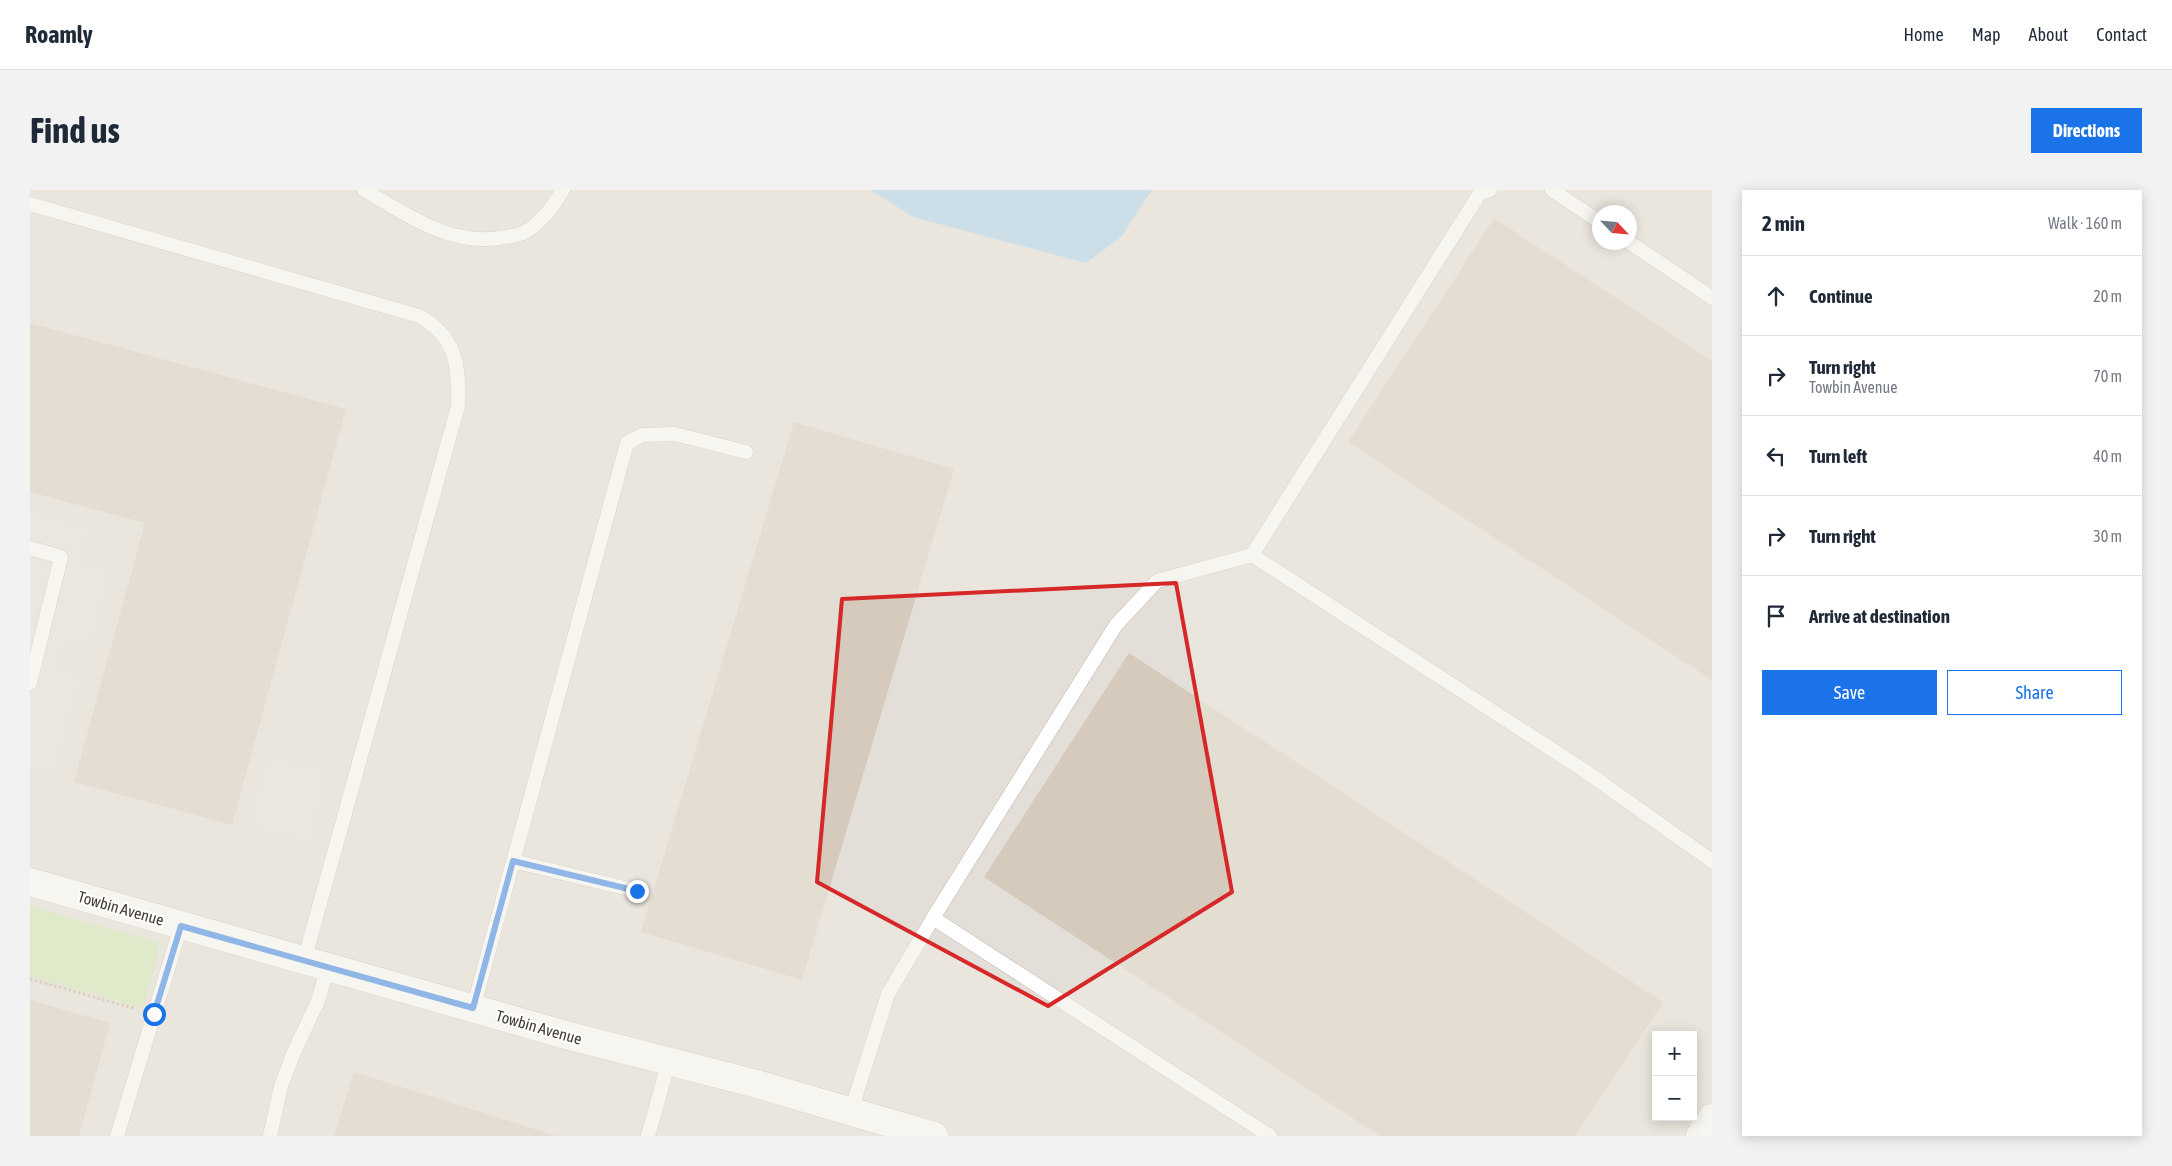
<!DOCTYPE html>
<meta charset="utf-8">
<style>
body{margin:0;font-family:"Asap Condensed",sans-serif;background:#f2f2f3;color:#1f2937}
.controls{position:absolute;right:15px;bottom:15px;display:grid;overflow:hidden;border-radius:0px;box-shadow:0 2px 12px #0003}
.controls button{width:45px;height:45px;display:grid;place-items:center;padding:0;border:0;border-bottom:1px solid #e0e1e3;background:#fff;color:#1f2937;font:25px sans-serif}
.compass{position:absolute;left:1562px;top:15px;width:45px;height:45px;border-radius:50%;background:#fff;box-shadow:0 2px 12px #0003;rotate:116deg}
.stop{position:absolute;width:15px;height:15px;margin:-11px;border:4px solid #1a73e8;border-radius:50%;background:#fff}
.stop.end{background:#1a73e8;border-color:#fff;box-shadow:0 1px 5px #0008}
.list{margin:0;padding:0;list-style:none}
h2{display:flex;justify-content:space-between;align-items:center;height:65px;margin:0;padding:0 20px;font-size:21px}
h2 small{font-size:16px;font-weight:400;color:#747a83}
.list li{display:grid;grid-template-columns:32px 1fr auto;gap:15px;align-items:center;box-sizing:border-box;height:80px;padding:0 20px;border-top:1px solid #e0e1e3}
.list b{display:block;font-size:19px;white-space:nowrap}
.list p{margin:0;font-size:16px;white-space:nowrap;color:#747a83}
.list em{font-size:16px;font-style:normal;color:#747a83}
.actions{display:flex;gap:10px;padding:15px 20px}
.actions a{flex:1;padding:11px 0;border:1px solid #1a73e8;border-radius:0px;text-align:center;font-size:18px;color:#1a73e8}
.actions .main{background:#1a73e8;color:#fff}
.icon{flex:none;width:28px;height:28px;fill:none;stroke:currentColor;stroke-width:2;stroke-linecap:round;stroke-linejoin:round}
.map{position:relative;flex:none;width:1682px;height:946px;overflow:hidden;border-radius:0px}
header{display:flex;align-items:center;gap:30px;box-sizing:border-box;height:70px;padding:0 25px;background:#fff;border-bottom:1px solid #e0e1e3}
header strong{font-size:24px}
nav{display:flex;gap:28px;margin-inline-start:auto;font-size:18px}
.intro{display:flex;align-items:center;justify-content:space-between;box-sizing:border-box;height:120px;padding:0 30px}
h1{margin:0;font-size:35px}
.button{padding:12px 22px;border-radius:0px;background:#1a73e8;color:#fff;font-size:18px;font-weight:700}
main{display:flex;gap:30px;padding:0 30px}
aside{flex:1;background:#fff;border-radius:0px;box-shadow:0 2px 12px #0003}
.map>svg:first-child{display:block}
</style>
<header>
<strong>Roamly</strong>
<nav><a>Home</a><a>Map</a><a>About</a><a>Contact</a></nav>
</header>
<div class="intro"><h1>Find us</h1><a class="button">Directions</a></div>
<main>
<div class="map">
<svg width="1682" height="946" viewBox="0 0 1682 946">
<rect width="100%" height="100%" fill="#f1ece3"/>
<!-- industrial -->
<path fill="#e3ded8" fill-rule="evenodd" d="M0 0H1682V946H0ZM1570 22H1600V52H1570ZM1626 845H1663V927H1626Z"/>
<!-- green -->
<path fill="#cce5ac" d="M0 716 128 752V765L113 818 0 786Z"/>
<!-- parking -->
<g fill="#e1dfdb">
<path d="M0 322 59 338 50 371 81 379 60 456 35 448 26 478 51 486 24 585 0 578Z"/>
<path d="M240 566 297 582 279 652 219 635Z"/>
</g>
<!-- water -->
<path fill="#9fcfed" d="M841 0H1122L1091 47 1056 73 883 27Z"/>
<!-- building -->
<g fill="#d5cabb">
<path d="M1464 28 1682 171V490L1318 252Z"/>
<path d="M0 133 316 219 202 635 44 592 115 333 0 302Z"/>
<path d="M764 232 924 279 772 790 611 742Z"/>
<path d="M1099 463 1633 812 1545 946H1350L954 687Z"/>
<path d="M0 810 80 833 49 946H0Z"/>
<path d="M324 882 527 946H304Z"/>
</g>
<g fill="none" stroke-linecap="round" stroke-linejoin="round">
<defs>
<g id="service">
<path d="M334 0C379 26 423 58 476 47 482 46 490 45 495 42 512 32 523 16 533 0"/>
<path d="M1522 0 1570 32"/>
<path d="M0 14 389 126C427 147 429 176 428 216L274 771"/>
<path d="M1599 52 1682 108"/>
<path d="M0 358 31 367 0 493"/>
<path d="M1222 365 1555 581 1682 671"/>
<path d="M483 671 607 701"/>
<path d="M443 819 597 253 612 245 645 244 716 262"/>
<path d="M821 921 858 804 903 728"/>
<path d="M87 946 151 736"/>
<path d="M240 946 251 896 264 862 288 811 298 777"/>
<path d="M618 946 639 871"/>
<path d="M1240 946 903 728 1086 435 1127 391 1222 365 1450 3 1460 0"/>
</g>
<g id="tertiary">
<path d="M0 692 536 845 727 894 904 946"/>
<path d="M1670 946 1682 928"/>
</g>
</defs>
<!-- service casing -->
<use href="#service" stroke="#bfb6a9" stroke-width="15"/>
<!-- tertiary casing -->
<use href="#tertiary" stroke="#bfb6a9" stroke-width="29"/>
<!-- path -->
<path stroke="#bdaf97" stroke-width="3" stroke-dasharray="2.5 2.5" stroke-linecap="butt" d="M0 789 103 818"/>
<!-- service -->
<use href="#service" stroke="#fff" stroke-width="14"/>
<!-- tertiary -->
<use href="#tertiary" stroke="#fff" stroke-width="28"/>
</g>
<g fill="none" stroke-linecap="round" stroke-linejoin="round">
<!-- route -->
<path stroke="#1a73e8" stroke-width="6" d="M124 824 151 736 443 818 483 671 607 701"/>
</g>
<!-- marked area -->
<path d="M0 0H1682V946H0ZM1146 393 1202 702 1018 816 787 692 812 409Z" fill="#f1ece3" fill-opacity=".55" fill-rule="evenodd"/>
<path fill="none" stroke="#d62828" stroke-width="4" stroke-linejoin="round" d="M1146 393 1202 702 1018 816 787 692 812 409Z"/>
<g text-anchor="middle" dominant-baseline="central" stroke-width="4" stroke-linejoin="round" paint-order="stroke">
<!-- street labels -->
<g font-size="16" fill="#423c33" stroke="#fff">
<text transform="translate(91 718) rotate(16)">Towbin Avenue</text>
<text transform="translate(509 837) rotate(16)">Towbin Avenue</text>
</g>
</g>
</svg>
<div class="controls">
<button>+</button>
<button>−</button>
</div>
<svg class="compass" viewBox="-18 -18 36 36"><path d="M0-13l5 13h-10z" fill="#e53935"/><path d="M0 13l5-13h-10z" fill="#747a83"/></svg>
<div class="stop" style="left:124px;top:824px"></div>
<div class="stop end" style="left:607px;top:701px"></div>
</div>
<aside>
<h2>2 min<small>Walk · 160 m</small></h2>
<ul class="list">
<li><svg class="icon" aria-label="ahead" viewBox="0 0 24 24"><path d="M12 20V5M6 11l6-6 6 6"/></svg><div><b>Continue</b></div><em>20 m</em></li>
<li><svg class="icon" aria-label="right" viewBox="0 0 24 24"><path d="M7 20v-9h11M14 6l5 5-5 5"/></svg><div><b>Turn right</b><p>Towbin Avenue</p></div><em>70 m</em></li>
<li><svg class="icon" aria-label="left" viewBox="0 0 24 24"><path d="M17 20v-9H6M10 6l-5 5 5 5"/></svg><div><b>Turn left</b></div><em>40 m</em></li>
<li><svg class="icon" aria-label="right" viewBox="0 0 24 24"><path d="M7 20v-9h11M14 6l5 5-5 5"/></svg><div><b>Turn right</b></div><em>30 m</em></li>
<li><svg class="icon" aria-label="arrive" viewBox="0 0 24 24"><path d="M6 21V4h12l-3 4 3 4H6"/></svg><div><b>Arrive at destination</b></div></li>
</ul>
<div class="actions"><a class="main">Save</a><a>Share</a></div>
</aside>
</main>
